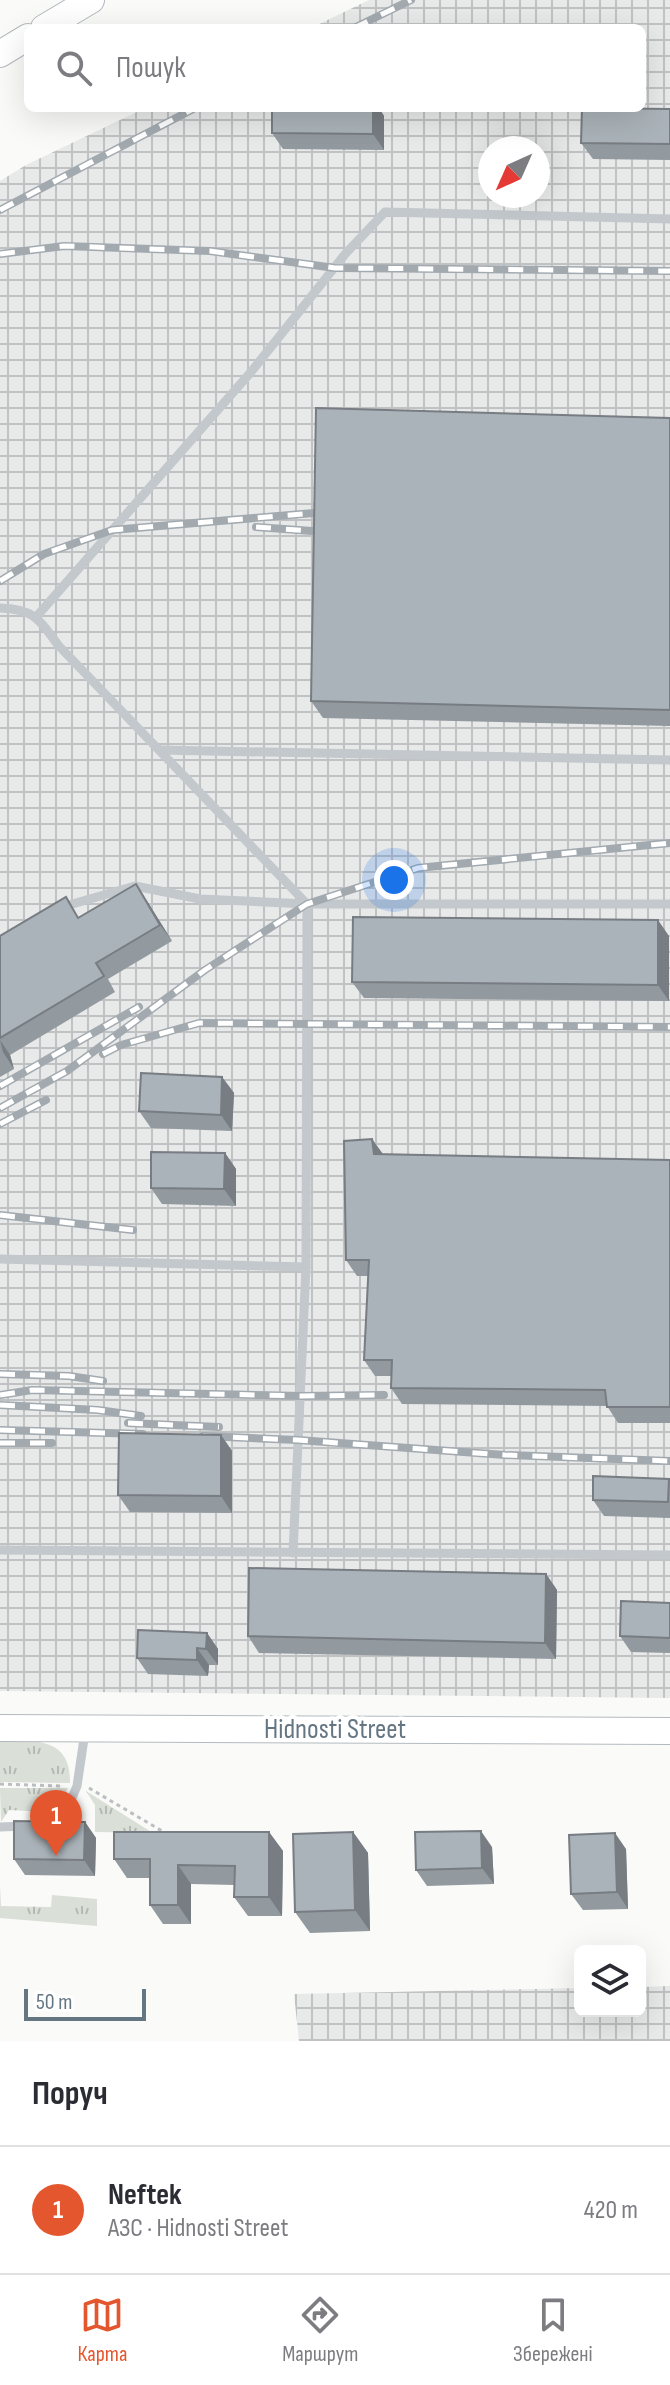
<!DOCTYPE html>
<html lang="uk">
<meta charset="utf-8">
<style>
body{margin:0;font-family:"Sofia Sans Condensed",sans-serif;background:#f7f7f7;color:#2b2b33}
.controls{position:absolute;right:24px;bottom:24px;display:grid;overflow:hidden;border-radius:12px;box-shadow:0 8px 32px #0002}
.controls button{width:72px;height:72px;display:grid;place-items:center;padding:0;border:0;border-bottom:2px solid #e1e1e2;background:#fff;color:#2b2b33;font:40px sans-serif}
.compass{position:absolute;left:478px;top:136px;width:72px;height:72px;border-radius:50%;background:#fff;box-shadow:0 8px 32px #0002;rotate:225deg}
.scale{position:absolute;left:24px;bottom:20px;width:122px;box-sizing:border-box;padding-left:8px;border:4px solid #657683;border-top:0;font-size:22px;line-height:28px;white-space:nowrap;color:#657683;-webkit-text-stroke:6px #fff;paint-order:stroke}
.you{position:absolute;left:394px;top:880px;width:28px;height:28px;margin:-20px;border:6px solid #fff;border-radius:50%;background:#1a73e8;box-shadow:0 0 0 12px #1a73e833}
.badge{display:grid;place-items:center;width:52px;height:52px;border-radius:50%;background:#e4572e;color:#fff;font-size:26px;font-weight:700}
.pin{position:absolute;translate:-50% -66px;filter:drop-shadow(0 2px 4px #0008)}
.pin::after{content:'';position:absolute;top:42px;width:28px;height:24px;background:inherit;clip-path:polygon(0 0,100% 0,50% 100%)}
.list{margin:0;padding:0;list-style:none}
h2{display:flex;justify-content:space-between;align-items:center;height:104px;margin:0;padding:0 32px;font-size:34px}
h2 small{font-size:26px;font-weight:400;color:#7c7c81}
.list li{display:grid;grid-template-columns:52px 1fr auto;gap:24px;align-items:center;box-sizing:border-box;height:128px;padding:0 32px;border-top:2px solid #e1e1e2}
.list b{display:block;font-size:30px;white-space:nowrap}
.list p{margin:0;font-size:26px;white-space:nowrap;color:#7c7c81}
.list em{font-size:26px;font-style:normal;color:#7c7c81}
.icon{flex:none;width:44px;height:44px;fill:none;stroke:currentColor;stroke-width:2;stroke-linecap:round;stroke-linejoin:round}
.map{position:relative;flex:none;width:670px;height:2041px;overflow:hidden}
.search{position:absolute;background:#fff;box-shadow:0 8px 32px #0002;left:24px;right:24px;top:24px;height:88px;display:flex;align-items:center;gap:20px;box-sizing:border-box;padding:0 28px;border-radius:12px;color:#7c7c81;font-size:30px}
.sheet{height:232px;background:#fff}
nav{display:flex;justify-content:space-around;align-items:center;box-sizing:border-box;height:112px;border-top:2px solid #e1e1e2;background:#fff;font-size:22px;color:#7c7c81}
nav a{display:grid;justify-items:center;gap:4px}
nav .on{color:#e4572e}
.map>svg:first-child{display:block}
</style>
<div class="map">
<svg width="670" height="2041" viewBox="0 0 670 2041">
<defs>
<pattern id="industrial-grid" width="8" height="8" patternUnits="userSpaceOnUse" patternTransform="scale(2)"><rect width="8" height="8" fill="#e8e9e9"/><path d="M0 4h8M4 0v8" fill="none" stroke="#c0c1c2"/></pattern>
<pattern id="grass-tufts" width="24" height="20" patternUnits="userSpaceOnUse" patternTransform="scale(2)"><rect width="24" height="20" fill="#dadfd7"/><path d="M3 7l-1-3M5 7V3M7 7l1-3M15 17l-1-3M17 17v-4M19 17l1-3" fill="none" stroke="#b4b9b4"/></pattern>
</defs>
<rect width="100%" height="100%" fill="#fafaf8"/>
<!-- industrial -->
<g fill="url(#industrial-grid)" fill-rule="evenodd">
<path d="M369 0H670V1698L0 1691V181L26 165 145 108H642V28H311ZM490 148H538V196H490Z"/>
<path d="M670 1986V2041H299L294 1994 580 1988V2011H640V1987Z"/>
</g>
<!-- grass -->
<g fill="url(#grass-tufts)">
<path d="M9 1740C42 1741 71 1741 70 1783L0 1782V1742Z"/>
<path d="M0 1788H68L58 1805 48 1812 9 1810 1 1822Z"/>
<path d="M86 1791 153 1833 95 1832V1805Z"/>
<path d="M0 1886 1 1906 51 1907 52 1895 97 1899V1926L0 1918Z"/>
</g>
<g fill="none" stroke-linecap="round" stroke-linejoin="round">
<defs>
<g id="secondary">
<path d="M44 28 91 0"/>
<path d="M0 54 28 37"/>
<path d="M0 1728 670 1731"/>
</g>
</defs>
<!-- secondary casing -->
<use href="#secondary" stroke="#b3babf" stroke-width="28"/>
<!-- path -->
<g stroke="#bbbfc2" stroke-width="3" stroke-dasharray="4 4" stroke-linecap="butt">
<path d="M0 1784 63 1786"/>
<path d="M89 1788 162 1831"/>
</g>
<!-- lane -->
<g stroke="#c3c8cc" stroke-width="9">
<path d="M0 608C34 609 39 619 58 645L307 904 306 1267 293 1553"/>
<path d="M37 616 251 372 346 253 385 212 670 219"/>
<path d="M160 750 670 760"/>
<path d="M62 907 135 886 200 899 307 904H670"/>
<path d="M0 1259 306 1267"/>
<path d="M0 1550 670 1555"/>
<path d="M52 1825 61 1824 77 1786 85 1732"/>
<path d="M0 1827 25 1826"/>
</g>
<!-- secondary -->
<use href="#secondary" stroke="#fff" stroke-width="26"/>
<defs>
<g id="rail">
<path d="M354 28 411 0"/>
<path d="M0 210 195 108"/>
<path d="M0 254 64 246 210 251 335 268 670 271"/>
<path d="M256 527 326 532"/>
<path d="M0 581 44 554 112 530 326 512"/>
<path d="M103 1054 121 1045 199 1023 670 1027"/>
<path d="M0 1086 139 1007"/>
<path d="M0 1108 67 1071 205 970 307 904 418 868 670 843"/>
<path d="M0 1124 46 1100"/>
<path d="M0 1215 133 1230"/>
<path d="M0 1374 69 1376 103 1381"/>
<path d="M0 1395 32 1390 302 1396 384 1395"/>
<path d="M0 1405 98 1410 141 1416"/>
<path d="M128 1423 219 1427"/>
<path d="M0 1430 143 1434"/>
<path d="M203 1436 298 1440 505 1455 670 1461"/>
<path d="M0 1443H52"/>
</g>
</defs>
<!-- rail casing -->
<use href="#rail" stroke="#a2aab0" stroke-width="8"/>
<!-- rail -->
<use href="#rail" stroke="#fff" stroke-width="5" stroke-dasharray="15" stroke-linecap="butt"/>
</g>
<!-- wall -->
<g fill="#929a9f">
<path d="M272 108H379L384 116V150L283 149 272 133Z"/>
<path d="M670 109V160L593 159 581 143Z"/>
<path d="M670 418V726L323 718 311 701Z"/>
<path d="M147 901 172 941 108 979 115 992 10 1055 14 1069 0 1077V936Z"/>
<path d="M669 936V1001L364 998 352 982Z"/>
<path d="M222 1077 234 1093 232 1131 151 1128 139 1111Z"/>
<path d="M372 1139 383 1154 670 1160V1423H618L607 1406 402 1404 391 1388V1376H375L364 1360 368 1276H357L346 1260Z"/>
<path d="M225 1153 236 1169V1206L162 1204 151 1188Z"/>
<path d="M221 1435 232 1451V1513L130 1512 118 1495Z"/>
<path d="M670 1481V1518L604 1516 593 1500Z"/>
<path d="M546 1574 557 1590 556 1659 259 1653 248 1636Z"/>
<path d="M670 1603V1653L631 1652 620 1636Z"/>
<path d="M207 1633 218 1649V1665H209L208 1676 148 1674 137 1658Z"/>
<path d="M85 1822 96 1838 95 1876 25 1875 14 1859Z"/>
<path d="M269 1832 283 1851 282 1916H248L234 1897 235 1885 191 1884V1924H163L150 1905V1878H127L114 1859Z"/>
<path d="M353 1832 368 1853 370 1931 310 1933 295 1912Z"/>
<path d="M492 1847 494 1884 427 1886 416 1870Z"/>
<path d="M626 1849 628 1909 583 1910 571 1894Z"/>
</g>
<!-- shaded-wall -->
<g fill="#777d82">
<path d="M373 108H379L384 116V150L373 134Z"/>
<path d="M136 884 147 901 172 941 160 925Z"/>
<path d="M658 920 669 936V1001L658 985Z"/>
<path d="M0 1040 10 1055 14 1069 3 1052Z"/>
<path d="M222 1077 234 1093 232 1131 221 1115Z"/>
<path d="M372 1139 384 1156 374 1154Z"/>
<path d="M225 1153 236 1169V1206L224 1189Z"/>
<path d="M221 1435 232 1451V1513L221 1496Z"/>
<path d="M546 1574 557 1590 556 1659 545 1643Z"/>
<path d="M207 1633 218 1649V1665L206 1649Z"/>
<path d="M197 1648 209 1665 208 1676 197 1660Z"/>
<path d="M85 1822 96 1838 95 1876 84 1860Z"/>
<path d="M481 1831 492 1847 494 1884 482 1868Z"/>
<path d="M269 1832 283 1851 282 1916 269 1897Z"/>
<path d="M353 1832 368 1853 370 1931 355 1910Z"/>
<path d="M615 1833 626 1849 628 1909 617 1892Z"/>
<path d="M178 1865 191 1884V1924L178 1905Z"/>
</g>
<!-- building -->
<g fill="#aab3b9" stroke="#777d82" stroke-width="2">
<path d="M272 108H373V134L272 133Z"/>
<path d="M582 108 670 109V144L581 143Z"/>
<path d="M316 408 670 418V710L311 701Z"/>
<path d="M136 884 160 925 96 963 104 976 0 1038V936L66 897 78 918Z"/>
<path d="M353 917 658 920V985L352 982Z"/>
<path d="M141 1073 222 1077 221 1115 139 1111Z"/>
<path d="M372 1139 374 1154 670 1160V1407H607L605 1390 391 1388 392 1360H364L369 1260H346L344 1141Z"/>
<path d="M151 1152 225 1153 224 1189 151 1188Z"/>
<path d="M119 1433 221 1435V1496L118 1495Z"/>
<path d="M593 1476 669 1479 668 1502 593 1500Z"/>
<path d="M249 1568 546 1574 545 1643 248 1636Z"/>
<path d="M621 1601 670 1603V1638L620 1636Z"/>
<path d="M138 1630 207 1633 206 1649 197 1648V1660L137 1658Z"/>
<path d="M14 1821 85 1822 84 1860 14 1859Z"/>
<path d="M481 1831 482 1868 416 1870 415 1832Z"/>
<path d="M114 1832H269V1897H234L235 1866 178 1865V1905H150V1859H114Z"/>
<path d="M353 1832 355 1910 295 1912 293 1834Z"/>
<path d="M615 1833 617 1892 571 1894 569 1835Z"/>
</g>
<g text-anchor="middle" dominant-baseline="central" stroke-width="8" stroke-linejoin="round" paint-order="stroke">
<!-- street labels -->
<g font-size="28" fill="#657683" stroke="#fff">
<text x="335" y="1729">Hidnosti Street</text>
</g>
</g>
</svg>
<div class="controls">
<button><svg class="icon" aria-label="layers" viewBox="0 0 24 24"><path d="M12 4l9 5-9 5-9-5zM3 14l9 5 9-5"/></svg></button>
</div>
<svg class="compass" viewBox="-18 -18 36 36"><path d="M0-13l5 13h-10z" fill="#e53935"/><path d="M0 13l5-13h-10z" fill="#7c7c81"/></svg>
<div class="scale">50 m</div>
<div class="you"></div>
<div class="pin badge" style="left:56px;top:1856px">1</div>
<div class="search"><svg class="icon" aria-label="search" viewBox="0 0 24 24"><circle cx="10" cy="10" r="6"/><path d="M15 15l6 6"/></svg>Пошук</div>
</div>
<section class="sheet">
<h2>Поруч<small></small></h2>
<ul class="list">
<li><span class="badge">1</span><div><b>Neftek</b><p>АЗС · Hidnosti Street</p></div><em>420 m</em></li>
</ul>
</section>
<nav>
<a class="on"><svg class="icon" aria-label="map" viewBox="0 0 24 24"><path d="M3 6l6-2 6 2 6-2v14l-6 2-6-2-6 2zM9 4v14M15 6v14"/></svg>Карта</a>
<a><svg class="icon" aria-label="directions" viewBox="0 0 24 24"><path d="M12 3l9 9-9 9-9-9zM9 14v-3h6M13 9l2 2-2 2"/></svg>Маршрут</a>
<a><svg class="icon" aria-label="saved" viewBox="0 0 24 24"><path d="M7 4h10v16l-5-4-5 4z"/></svg>Збережені</a>
</nav>
